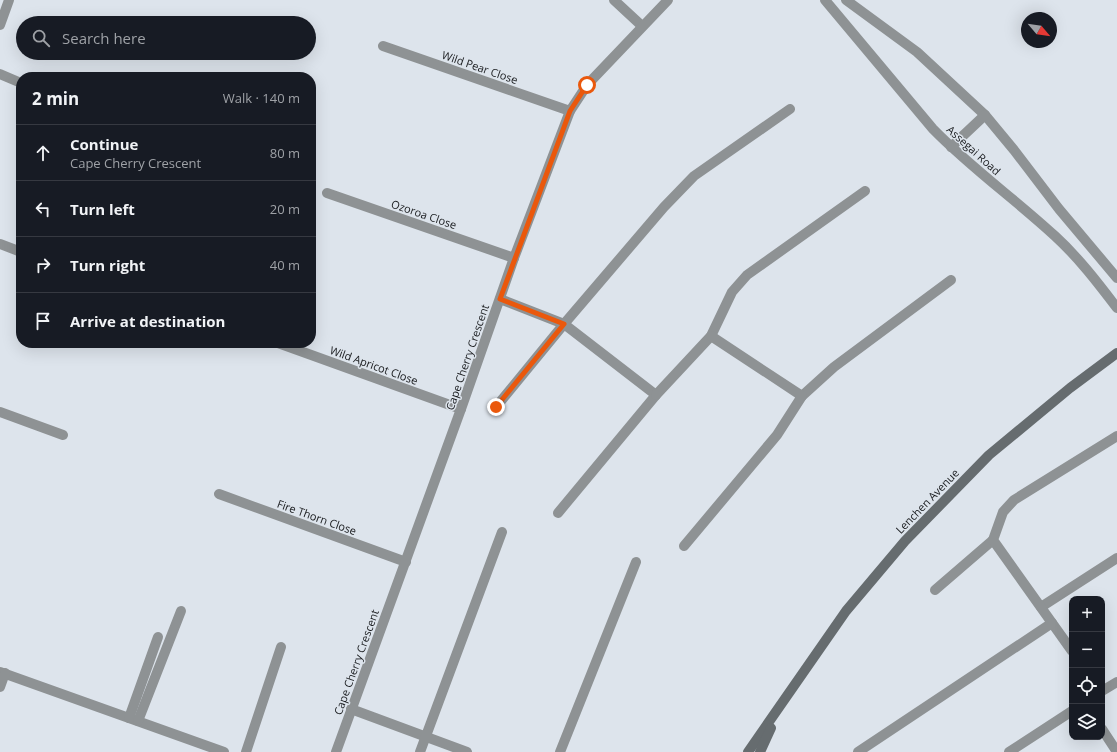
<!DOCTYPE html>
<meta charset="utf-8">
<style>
body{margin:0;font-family:"Open Sans",sans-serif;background:#242831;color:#f1f3f6}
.controls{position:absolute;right:12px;bottom:12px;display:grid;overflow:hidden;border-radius:8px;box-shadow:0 4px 16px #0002}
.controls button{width:36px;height:36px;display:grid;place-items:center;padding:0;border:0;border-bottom:1px solid #363941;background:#171b24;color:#f1f3f6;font:20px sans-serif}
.compass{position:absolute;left:1021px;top:12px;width:36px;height:36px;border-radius:50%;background:#171b24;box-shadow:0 4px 16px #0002;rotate:119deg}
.stop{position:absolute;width:12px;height:12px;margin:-9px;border:3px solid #ea580c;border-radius:50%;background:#fff}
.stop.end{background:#ea580c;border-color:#fff;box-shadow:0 1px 4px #0008}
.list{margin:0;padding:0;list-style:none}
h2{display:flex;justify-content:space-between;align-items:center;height:52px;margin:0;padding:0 16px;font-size:17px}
h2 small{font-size:13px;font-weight:400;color:#9ea1a6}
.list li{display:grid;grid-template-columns:26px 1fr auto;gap:12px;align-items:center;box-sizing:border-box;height:56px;padding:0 16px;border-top:1px solid #363941}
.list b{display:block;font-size:15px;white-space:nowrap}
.list p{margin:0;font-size:13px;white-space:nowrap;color:#9ea1a6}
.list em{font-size:13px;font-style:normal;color:#9ea1a6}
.icon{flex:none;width:22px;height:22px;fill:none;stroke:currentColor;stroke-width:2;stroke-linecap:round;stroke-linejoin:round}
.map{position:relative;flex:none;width:1117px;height:752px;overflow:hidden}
.search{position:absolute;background:#171b24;box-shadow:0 4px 16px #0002;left:16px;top:16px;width:300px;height:44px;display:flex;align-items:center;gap:10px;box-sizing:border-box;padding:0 14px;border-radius:22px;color:#9ea1a6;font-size:15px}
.panel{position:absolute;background:#171b24;box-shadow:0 4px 16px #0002;left:16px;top:72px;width:300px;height:276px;border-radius:16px}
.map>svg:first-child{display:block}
</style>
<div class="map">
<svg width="1117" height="752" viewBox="0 0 1117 752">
<rect width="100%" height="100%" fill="#dde4ec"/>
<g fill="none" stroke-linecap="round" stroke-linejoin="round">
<!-- street -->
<g stroke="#8e9294" stroke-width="10">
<path d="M614 0 642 26"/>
<path d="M825 0 933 129C971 168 1015 199 1055 236 1078 257 1098 283 1117 308"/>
<path d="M846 0 917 52 985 115 1014 150 1059 209 1117 278"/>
<path d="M0 25 9 0"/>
<path d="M383 46 570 111"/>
<path d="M0 74 21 83"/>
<path d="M951 147 985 115"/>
<path d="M327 193 514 258"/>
<path d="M0 244 21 252"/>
<path d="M500 299 564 324 656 395 558 513"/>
<path d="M278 343 461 409"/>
<path d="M656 395 711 336 732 292 747 275 865 191"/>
<path d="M802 396 834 367 951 280"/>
<path d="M496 407 564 324 664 207 694 176 790 109"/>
<path d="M0 412 63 435"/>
<path d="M219 494 406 562"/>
<path d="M684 546 777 435 802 396 711 336"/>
<path d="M935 590 993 540"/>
<path d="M1041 607 1117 558"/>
<path d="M1072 651 993 540 1003 512 1014 500 1117 436"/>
<path d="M0 672 224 752"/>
<path d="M0 687 5 673"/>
<path d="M1102 691 1117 682"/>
<path d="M351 709 467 752"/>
<path d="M129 718 158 637"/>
<path d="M138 721 181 611"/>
<path d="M1102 729 1117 752"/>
<path d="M246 752 281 647"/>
<path d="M336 752 461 409 514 258 570 111 587 85 668 0"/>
<path d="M420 752 502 532"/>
<path d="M560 752 636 562"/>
<path d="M858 752 1052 623"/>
<path d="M1009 752 1072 711"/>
</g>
<!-- secondary -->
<g stroke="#666c6f" stroke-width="10">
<path d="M748 752 846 611 905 541 989 455 1070 388 1117 353"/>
<path d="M760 752 771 728"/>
</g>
</g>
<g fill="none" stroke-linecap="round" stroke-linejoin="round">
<!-- route -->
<path stroke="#ea580c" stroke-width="5" d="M496 407 564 324 500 299 570 111 587 85"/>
</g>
<g text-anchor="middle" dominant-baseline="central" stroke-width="3" stroke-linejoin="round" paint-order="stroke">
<!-- street labels -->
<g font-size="11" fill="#181a1d" stroke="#dde4ec">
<text transform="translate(480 67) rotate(19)">Wild Pear Close</text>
<text transform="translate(974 150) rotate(42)">Assegai Road</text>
<text transform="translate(424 214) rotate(19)">Ozoroa Close</text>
<text transform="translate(467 357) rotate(-71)">Cape Cherry Crescent</text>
<text transform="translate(374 365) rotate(20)">Wild Apricot Close</text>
<text transform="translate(927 501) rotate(-46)">Lenchen Avenue</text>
<text transform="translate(317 517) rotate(20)">Fire Thorn Close</text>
<text transform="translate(356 662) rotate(-70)">Cape Cherry Crescent</text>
</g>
</g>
</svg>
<div class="controls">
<button>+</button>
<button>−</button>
<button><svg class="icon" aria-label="locate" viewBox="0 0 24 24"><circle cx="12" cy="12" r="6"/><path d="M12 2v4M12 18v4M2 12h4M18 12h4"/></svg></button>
<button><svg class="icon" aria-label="layers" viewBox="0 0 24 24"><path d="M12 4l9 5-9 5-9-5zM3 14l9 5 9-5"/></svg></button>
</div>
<svg class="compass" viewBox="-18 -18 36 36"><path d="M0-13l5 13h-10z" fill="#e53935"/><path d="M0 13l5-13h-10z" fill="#9ea1a6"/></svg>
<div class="stop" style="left:587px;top:85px"></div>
<div class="stop end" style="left:496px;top:407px"></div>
<div class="search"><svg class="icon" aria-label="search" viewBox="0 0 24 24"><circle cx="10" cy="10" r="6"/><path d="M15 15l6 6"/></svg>Search here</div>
<section class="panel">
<h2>2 min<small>Walk · 140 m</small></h2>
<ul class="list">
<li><svg class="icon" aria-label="ahead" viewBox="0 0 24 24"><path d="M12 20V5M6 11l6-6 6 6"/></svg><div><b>Continue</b><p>Cape Cherry Crescent</p></div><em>80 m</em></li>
<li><svg class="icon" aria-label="left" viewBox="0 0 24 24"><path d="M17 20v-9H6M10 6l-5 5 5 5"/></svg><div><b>Turn left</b></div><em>20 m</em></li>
<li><svg class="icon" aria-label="right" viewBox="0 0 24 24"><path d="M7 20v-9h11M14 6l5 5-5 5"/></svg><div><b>Turn right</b></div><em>40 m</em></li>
<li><svg class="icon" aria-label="arrive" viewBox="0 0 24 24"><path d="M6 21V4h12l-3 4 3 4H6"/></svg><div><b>Arrive at destination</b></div></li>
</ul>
</section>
</div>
